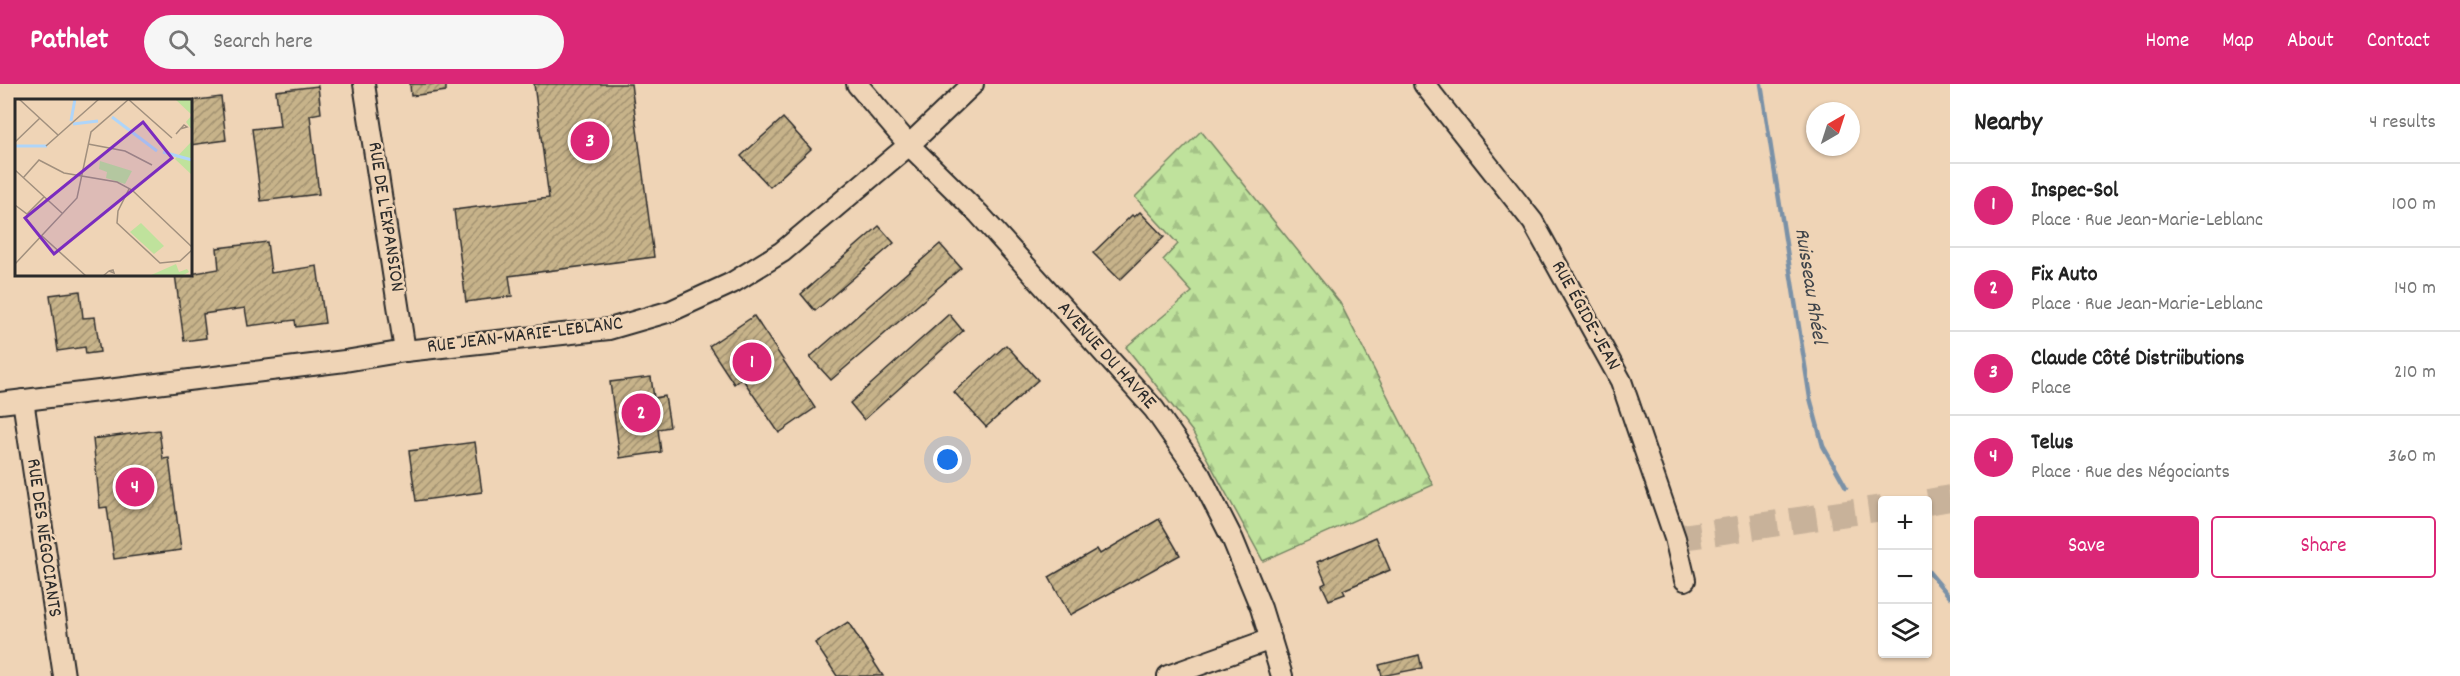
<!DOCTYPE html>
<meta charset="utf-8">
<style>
body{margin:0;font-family:Dekko,sans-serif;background:#f6f6f6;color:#222}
.controls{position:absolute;right:18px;bottom:18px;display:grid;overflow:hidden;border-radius:6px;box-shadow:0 2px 4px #0004}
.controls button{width:54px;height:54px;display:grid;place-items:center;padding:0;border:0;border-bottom:2px solid #e0e0e0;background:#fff;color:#222;font:30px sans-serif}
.compass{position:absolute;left:1806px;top:18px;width:54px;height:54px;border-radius:50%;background:#fff;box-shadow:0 2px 4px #0004;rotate:39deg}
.you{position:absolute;left:948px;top:376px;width:21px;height:21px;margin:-15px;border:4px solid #fff;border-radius:50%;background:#1a73e8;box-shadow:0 0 0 9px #1a73e833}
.badge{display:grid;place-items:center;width:39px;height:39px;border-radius:50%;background:#db2777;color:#fff;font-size:20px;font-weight:700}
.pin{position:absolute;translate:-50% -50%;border:3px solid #fff;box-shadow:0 2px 6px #0006}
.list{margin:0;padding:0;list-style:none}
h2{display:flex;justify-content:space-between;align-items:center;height:78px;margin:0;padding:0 24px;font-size:26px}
h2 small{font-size:20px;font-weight:400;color:#767676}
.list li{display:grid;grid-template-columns:39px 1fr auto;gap:18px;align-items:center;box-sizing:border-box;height:84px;padding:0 24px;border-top:2px solid #e0e0e0}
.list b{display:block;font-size:22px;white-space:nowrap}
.list p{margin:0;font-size:20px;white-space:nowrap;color:#767676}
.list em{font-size:20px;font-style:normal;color:#767676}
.actions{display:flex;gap:12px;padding:18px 24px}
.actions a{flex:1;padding:14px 0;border:2px solid #db2777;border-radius:6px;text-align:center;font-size:21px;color:#db2777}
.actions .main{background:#db2777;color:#fff}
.icon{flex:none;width:33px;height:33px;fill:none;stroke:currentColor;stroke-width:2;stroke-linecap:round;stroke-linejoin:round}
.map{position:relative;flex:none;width:1950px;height:592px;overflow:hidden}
header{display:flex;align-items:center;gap:36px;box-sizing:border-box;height:84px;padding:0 30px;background:#db2777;color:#fff}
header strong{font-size:28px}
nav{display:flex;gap:33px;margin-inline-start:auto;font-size:21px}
.search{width:420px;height:54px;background:#f6f6f6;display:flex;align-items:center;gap:15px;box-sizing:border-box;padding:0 21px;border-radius:33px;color:#767676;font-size:22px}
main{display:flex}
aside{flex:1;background:#fff}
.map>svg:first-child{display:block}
</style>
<header>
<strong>Pathlet</strong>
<div class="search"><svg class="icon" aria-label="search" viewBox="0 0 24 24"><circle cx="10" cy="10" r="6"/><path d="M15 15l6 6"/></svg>Search here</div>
<nav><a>Home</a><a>Map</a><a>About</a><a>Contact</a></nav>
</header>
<main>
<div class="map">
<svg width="1950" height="592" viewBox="0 0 1950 592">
<defs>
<pattern id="forest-firs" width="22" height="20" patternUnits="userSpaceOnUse" patternTransform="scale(1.5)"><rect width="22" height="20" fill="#bfe29c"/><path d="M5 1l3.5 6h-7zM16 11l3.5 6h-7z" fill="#a4c287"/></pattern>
<pattern id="building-hatch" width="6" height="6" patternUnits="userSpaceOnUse" patternTransform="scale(1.5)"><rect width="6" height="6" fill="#c7b38a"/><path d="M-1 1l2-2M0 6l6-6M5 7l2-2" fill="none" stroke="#a29271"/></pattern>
</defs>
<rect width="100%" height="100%" fill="#efd4b6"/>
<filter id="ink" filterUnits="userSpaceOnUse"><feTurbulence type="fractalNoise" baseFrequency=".0167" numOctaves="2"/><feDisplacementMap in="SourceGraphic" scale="12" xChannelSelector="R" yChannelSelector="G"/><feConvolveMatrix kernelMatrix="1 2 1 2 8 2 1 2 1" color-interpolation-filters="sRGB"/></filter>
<g filter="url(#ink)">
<!-- forest -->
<path fill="url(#forest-firs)" stroke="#758664" stroke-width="1.5" d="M1201 47 1340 219 1433 401 1263 477 1192 347 1126 263 1192 208 1163 176 1178 160 1135 113Z"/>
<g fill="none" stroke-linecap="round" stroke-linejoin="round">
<!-- stream -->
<g stroke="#7a91a7" stroke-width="4.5">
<path d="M1761 0 1810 314 1823 362 1846 403"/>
<path d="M1928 487 1950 513"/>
</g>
</g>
<!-- building -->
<g fill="url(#building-hatch)" stroke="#2b2b2b" stroke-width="1.5">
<path d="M410 0H446V7L411 12Z"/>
<path d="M534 0H631L654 173 509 192 512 212 466 218 454 126 549 114Z"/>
<path d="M318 2 321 29 310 31 319 110 261 117 252 45 280 42 276 7Z"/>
<path d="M221 13 226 56 190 61V17Z"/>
<path d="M783 34 811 65 770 103 741 72Z"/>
<path d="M1140 128 1164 153 1120 196 1093 169 1132 131 1134 133Z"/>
<path d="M879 142 894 159 815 227 801 210Z"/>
<path d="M267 158 271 189 317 182 325 239 296 243 295 236 248 242 245 224 203 230 206 254 184 257 175 190H190L219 185 217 164Z"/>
<path d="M940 160 961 184 831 296 810 273Z"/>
<path d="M80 207 83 234 95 233 100 268 86 270 85 263 58 267 50 211Z"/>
<path d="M949 230 963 247 864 336 850 319Z"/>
<path d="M754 232 815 324 779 349 742 294 734 300 709 262Z"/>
<path d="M1006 261 1038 296 986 343 954 308Z"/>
<path d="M651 293 654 314 665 312 670 343 658 345 661 368 620 374 610 298Z"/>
<path d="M159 346 163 375 169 374 181 466 114 475 107 423 100 424 93 355Z"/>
<path d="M475 358 482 408 416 417 409 367Z"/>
<path d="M1159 435 1180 471 1070 531 1049 493 1097 465 1100 470Z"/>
<path d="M1376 453 1390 486 1343 506 1345 510 1329 516 1322 501 1326 499 1317 478Z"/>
<path d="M848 538 883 592H837L815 559Z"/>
<path d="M1419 571 1422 584 1382 592 1379 581Z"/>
</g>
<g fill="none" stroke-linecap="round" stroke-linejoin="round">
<!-- major-tunnel -->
<g stroke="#c8b29a" stroke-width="26" stroke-dasharray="26 13" stroke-linecap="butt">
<path d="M1928 418 1950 414"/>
<path d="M1675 454 1882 424"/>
</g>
<defs>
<g id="minor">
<path d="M364 0 405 267"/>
<path d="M857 0 909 61 979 130 1154 325 1200 391 1233 456 1261 524 1282 592"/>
<path d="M1424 0 1533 138 1621 297 1675 454 1685 496"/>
<path d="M23 316 64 592"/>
<path d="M0 319 345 277 405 267 609 245 671 227 732 199 782 168 909 61 973 0"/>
<path d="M1168 592 1271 555"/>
</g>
</defs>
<!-- minor casing -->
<use href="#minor" stroke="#2b2b2b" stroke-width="24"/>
<!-- minor -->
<use href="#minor" stroke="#efd4b6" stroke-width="20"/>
</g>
</g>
<g text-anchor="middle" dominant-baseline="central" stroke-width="5" stroke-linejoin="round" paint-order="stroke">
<!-- street labels -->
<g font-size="20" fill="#2b2b2b" stroke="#efd4b6">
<text transform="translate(385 133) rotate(81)">RUE DE L'EXPANSION</text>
<text transform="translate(1585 232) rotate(61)">RUE ÉGIDE-JEAN</text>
<text transform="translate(525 252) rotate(-7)">RUE JEAN-MARIE-LEBLANC</text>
<text transform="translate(1106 272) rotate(48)">AVENUE DU HAVRE</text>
<text transform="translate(43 454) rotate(82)">RUE DES NÉGOCIANTS</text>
</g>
<!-- water labels -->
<g font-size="21" font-style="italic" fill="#3f444a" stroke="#efd4b6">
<text transform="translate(1809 202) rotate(81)">Ruisseau Rhéel</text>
</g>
</g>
<!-- overview -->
<g transform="translate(15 15)">
<rect width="177" height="177" fill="#efd4b6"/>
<path d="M160 0H177V31L171 23 177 16ZM177 42V76L160 60ZM85 62 117 72 110 85 91 79 92 73 84 70ZM126 124 149 147 139 155 115 133ZM161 165 164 173 172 170 174 173 167 177H134Z" fill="#bfe29c"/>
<path fill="none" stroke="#afd5f9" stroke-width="3" d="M97 18 142 52M56 22 60 0M58 25 83 22M0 47H32M148 53 177 61"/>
<path fill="none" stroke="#a1907e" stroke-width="1.5" d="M4 0 43 36M113 0 157 39M161 35 169 26 172 28 165 30M0 43 25 19M73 45 110 52 137 66M31 47 84 0M0 71 48 115M8 79 24 61 49 74 102 83 117 91 177 148M114 90 103 112 102 124 145 164 165 162 177 151M0 106 12 115 29 98M27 137 71 177M0 165 62 99 76 33 114 0M88 177 94 172 99 174 98 171 94 172"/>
<path fill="#7b2cbf" fill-opacity="0.15" stroke="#7b2cbf" stroke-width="3" d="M128 23 157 59 39 155 10 119Z"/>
<rect width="177" height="177" fill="none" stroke="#2b2b2b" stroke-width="3"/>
</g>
</svg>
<div class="controls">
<button>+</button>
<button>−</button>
<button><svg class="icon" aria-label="layers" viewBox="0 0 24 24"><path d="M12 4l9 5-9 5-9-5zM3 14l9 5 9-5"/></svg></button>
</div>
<svg class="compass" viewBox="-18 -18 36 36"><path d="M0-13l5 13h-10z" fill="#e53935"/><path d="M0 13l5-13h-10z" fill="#767676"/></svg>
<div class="you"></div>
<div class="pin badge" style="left:752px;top:278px">1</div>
<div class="pin badge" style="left:641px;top:329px">2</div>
<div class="pin badge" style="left:590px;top:57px">3</div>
<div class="pin badge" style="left:135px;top:403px">4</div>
</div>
<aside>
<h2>Nearby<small>4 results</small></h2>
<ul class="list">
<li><span class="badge">1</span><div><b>Inspec-Sol</b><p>Place · Rue Jean-Marie-Leblanc</p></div><em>100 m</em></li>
<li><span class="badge">2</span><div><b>Fix Auto</b><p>Place · Rue Jean-Marie-Leblanc</p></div><em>140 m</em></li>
<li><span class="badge">3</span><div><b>Claude Côté Distriibutions</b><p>Place</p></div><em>210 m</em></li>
<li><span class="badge">4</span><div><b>Telus</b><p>Place · Rue des Négociants</p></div><em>360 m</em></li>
</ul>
<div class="actions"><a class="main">Save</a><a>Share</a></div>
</aside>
</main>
